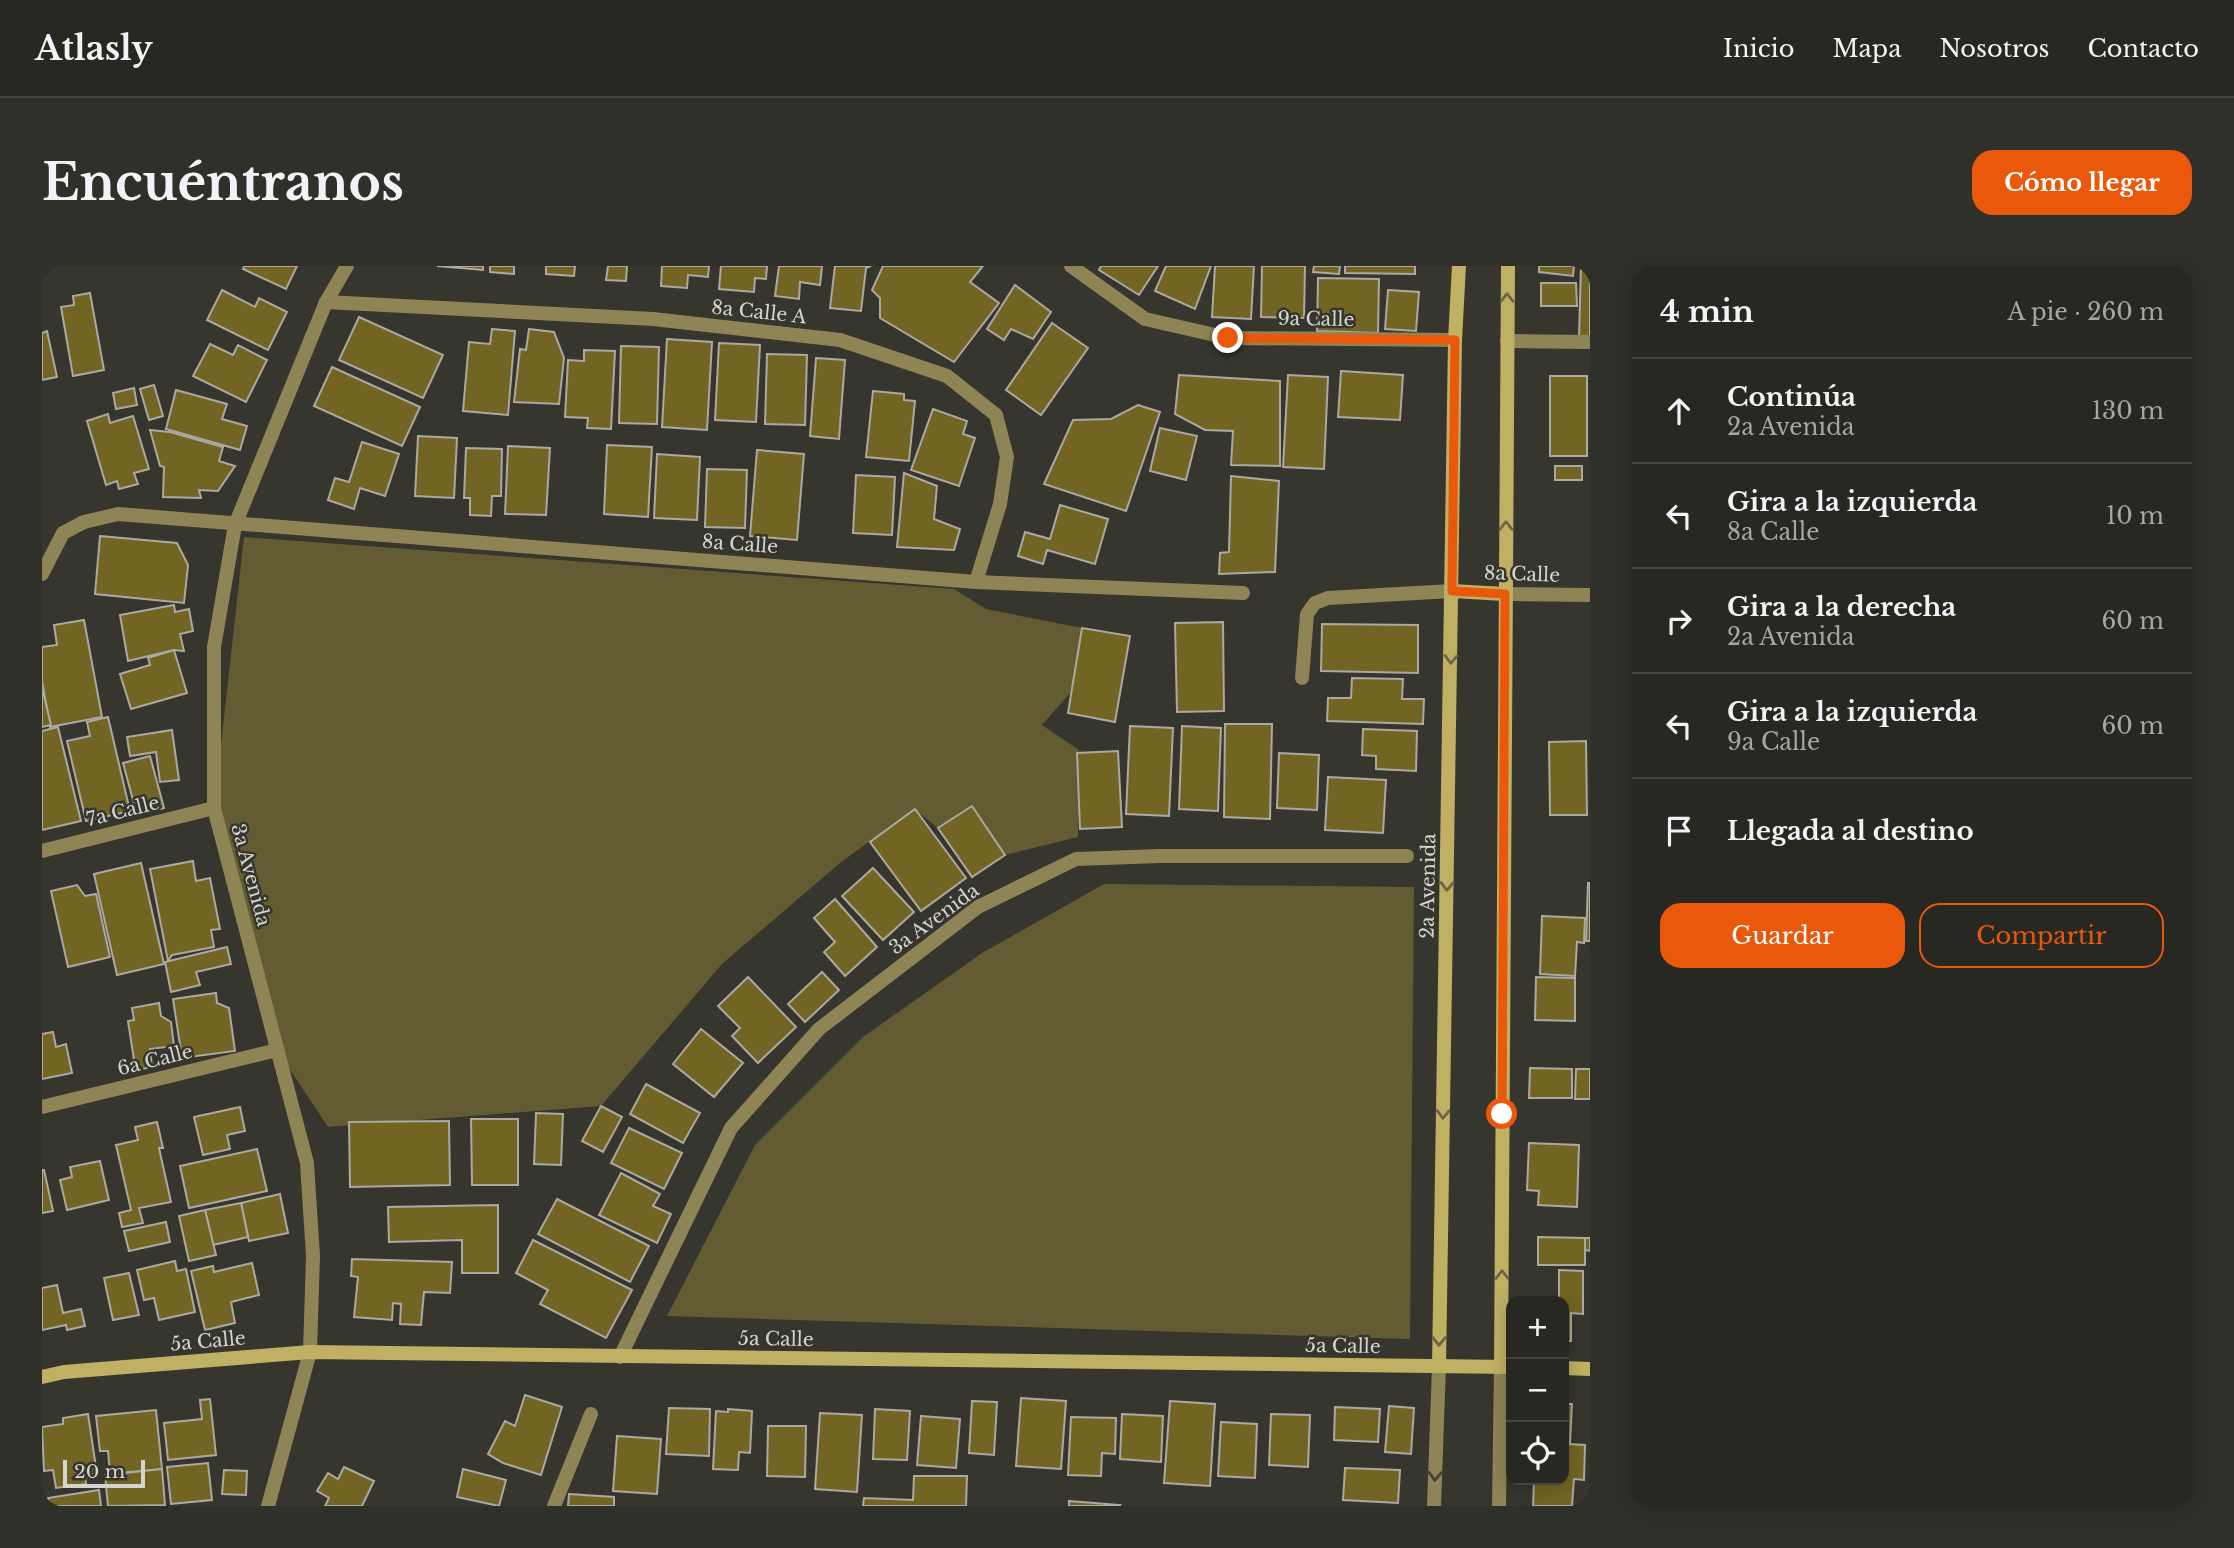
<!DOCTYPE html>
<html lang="es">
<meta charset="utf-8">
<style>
body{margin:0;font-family:"Libre Baskerville",serif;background:#30302a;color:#f1f3f6}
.controls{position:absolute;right:21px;bottom:21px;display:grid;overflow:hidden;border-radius:14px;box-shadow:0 4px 18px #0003}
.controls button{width:63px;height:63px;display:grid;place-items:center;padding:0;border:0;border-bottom:2px solid #444440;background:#282822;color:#f1f3f6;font:35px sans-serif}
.scale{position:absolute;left:21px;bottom:18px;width:82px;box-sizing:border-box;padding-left:7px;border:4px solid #d5d5d0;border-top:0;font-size:19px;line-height:24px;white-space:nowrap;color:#d5d5d0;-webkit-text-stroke:5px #36352e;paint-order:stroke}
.stop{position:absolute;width:21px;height:21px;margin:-16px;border:5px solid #ea580c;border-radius:50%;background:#fff}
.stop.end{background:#ea580c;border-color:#fff;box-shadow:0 2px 7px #0008}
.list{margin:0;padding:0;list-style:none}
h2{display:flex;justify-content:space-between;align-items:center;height:91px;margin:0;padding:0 28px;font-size:30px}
h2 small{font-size:23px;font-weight:400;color:#a5a6a5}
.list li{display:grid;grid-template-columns:46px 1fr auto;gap:21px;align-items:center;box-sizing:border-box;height:105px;padding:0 28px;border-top:2px solid #444440}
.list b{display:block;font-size:26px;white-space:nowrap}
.list p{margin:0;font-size:23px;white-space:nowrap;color:#a5a6a5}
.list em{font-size:23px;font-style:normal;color:#a5a6a5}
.actions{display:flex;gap:14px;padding:21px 28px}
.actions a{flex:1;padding:16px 0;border:2px solid #ea580c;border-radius:21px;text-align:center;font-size:24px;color:#ea580c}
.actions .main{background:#ea580c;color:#fff}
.icon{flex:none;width:38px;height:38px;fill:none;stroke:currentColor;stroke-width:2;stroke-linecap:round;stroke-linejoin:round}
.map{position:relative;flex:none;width:1548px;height:1240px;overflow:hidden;border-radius:21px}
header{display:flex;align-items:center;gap:42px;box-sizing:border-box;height:98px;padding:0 35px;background:#282822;border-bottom:2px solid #444440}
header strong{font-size:33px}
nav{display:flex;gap:38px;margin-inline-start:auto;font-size:24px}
.intro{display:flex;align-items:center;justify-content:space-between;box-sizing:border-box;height:168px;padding:0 42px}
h1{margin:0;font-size:49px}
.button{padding:18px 32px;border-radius:21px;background:#ea580c;color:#fff;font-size:24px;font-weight:700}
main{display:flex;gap:42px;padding:0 42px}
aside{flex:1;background:#282822;border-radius:21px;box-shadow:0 4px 18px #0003}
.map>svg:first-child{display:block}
</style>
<header>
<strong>Atlasly</strong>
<nav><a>Inicio</a><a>Mapa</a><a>Nosotros</a><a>Contacto</a></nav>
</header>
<div class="intro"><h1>Encuéntranos</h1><a class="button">Cómo llegar</a></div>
<main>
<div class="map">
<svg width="1548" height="1240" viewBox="0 0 1548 1240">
<rect width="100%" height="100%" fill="#36352e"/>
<!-- green -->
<g fill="#635b31">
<path d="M202 271 912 323 944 343 1040 362 1030 425 1000 459 1037 484 1036 571 963 589 930 540 896 562 872 543 798 597 680 698 559 840 286 861 235 784 172 542Z"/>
<path d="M1062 618 1372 621 1368 1073 625 1050 713 879 821 771 940 687Z"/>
</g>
<!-- building -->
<g fill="#726524" stroke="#aba9a1" stroke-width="2">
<path d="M202 0H255L244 23 201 3Z"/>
<path d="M395 0H441V4Z"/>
<path d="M448 0H472V8L448 6Z"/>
<path d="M504 0H533L532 10 504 8Z"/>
<path d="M566 0H585L584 15 564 14Z"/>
<path d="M620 0H667L666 11 646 9 645 22 619 20Z"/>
<path d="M679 0H725L724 13 713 12 712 26 677 23Z"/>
<path d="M737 0H780L778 19 758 16 757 33 733 30Z"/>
<path d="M793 0H829L824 2 819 45 788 42Z"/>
<path d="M841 0H941L928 16 957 37 912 96 838 52V32L830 24Z"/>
<path d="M1059 0H1116L1097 29 1057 4Z"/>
<path d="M1124 0H1169L1153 43 1113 25Z"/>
<path d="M1173 0H1212L1209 53 1170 51Z"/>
<path d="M1220 0H1263L1262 52 1219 51Z"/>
<path d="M1272 0H1298L1297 8 1271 6Z"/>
<path d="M1303 0H1373V8L1303 7Z"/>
<path d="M1497 0H1532L1531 10 1497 6Z"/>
<path d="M1539 0H1548V70H1537Z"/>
<path d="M1276 12 1337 13 1336 67 1275 65Z"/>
<path d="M1499 17H1534L1535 40H1499Z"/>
<path d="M973 19 1009 46 991 73 969 63 962 74 945 63Z"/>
<path d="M180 24 213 41 217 32 245 46 226 84 165 54Z"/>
<path d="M1346 24 1377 26 1374 65 1343 63Z"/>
<path d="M48 27 62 104 31 110 19 41 32 39 31 30Z"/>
<path d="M317 51 401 89 381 132 297 94Z"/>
<path d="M1010 57 1046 82 999 149 964 124Z"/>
<path d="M450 63 473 65 466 149 421 145 427 76 448 78Z"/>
<path d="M487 63 512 66 522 92 517 138 472 136 478 83 484 84Z"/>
<path d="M5 65 15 111 0 114V67Z"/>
<path d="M625 73 670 76 665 164 620 161Z"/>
<path d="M677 77 718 79 714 156 673 154Z"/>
<path d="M168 78 191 89 196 79 225 94 204 136 151 110Z"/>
<path d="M579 80 617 81 615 158 577 157Z"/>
<path d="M542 84 573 85 569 163 545 162 546 152 523 151 526 94 542 95Z"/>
<path d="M725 88 765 89 763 159 723 158Z"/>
<path d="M774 92 803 94 797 173 768 170Z"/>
<path d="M290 101 378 141 360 180 272 140Z"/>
<path d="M1299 105 1361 109 1358 154 1296 151Z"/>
<path d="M1137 109 1238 115V200L1189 199 1191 165 1163 164 1133 148Z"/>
<path d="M1246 109 1286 111 1282 203 1241 201Z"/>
<rect x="1508" y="110" width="37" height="80"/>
<path d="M112 119 121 150 107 154 98 123Z"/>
<path d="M92 122 95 139 74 143 71 127Z"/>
<path d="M134 124 185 138 180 153 205 160 198 184 124 163Z"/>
<path d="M831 125 862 128V134L873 135 867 195 824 191Z"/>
<path d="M1096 139 1118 146 1084 245 1002 218 1031 154 1069 153Z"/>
<path d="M891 143 925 155 921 168 933 172 917 220 869 204Z"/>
<path d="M66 148 68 157 91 150 107 203 92 207 96 218 77 223 75 215 64 219 45 155Z"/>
<path d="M1118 162 1155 170 1144 214 1108 205Z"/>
<path d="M108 164 128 166 181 181 177 195 193 200 176 225 157 224 159 232 121 231 122 201 118 200Z"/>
<path d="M376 170 415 172 412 232 373 230Z"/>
<path d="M320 176 357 188 343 230 318 222 312 243 286 234 293 212 307 216Z"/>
<path d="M565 179 610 181 606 251 562 248Z"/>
<path d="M466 180 508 182 504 249 463 248Z"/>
<path d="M424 182 460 183 459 230H450L449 250 428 249V232H422Z"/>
<path d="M715 184 762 188 755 274 708 270Z"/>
<path d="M615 188 658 191 655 254 612 252Z"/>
<rect x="1513" y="200" width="27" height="14"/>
<path d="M665 203 705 204 703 262 663 261Z"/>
<path d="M862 207 895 220 892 253 918 263 912 284 855 281Z"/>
<path d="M814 209 853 211 850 269 811 267Z"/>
<path d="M1189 210 1237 215 1233 306 1177 308 1178 287 1187 286Z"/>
<path d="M1018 239 1066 253 1053 298 1005 284 1001 298 976 290 983 266 1008 273Z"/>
<path d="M58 270 135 277 146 299 142 337 53 328Z"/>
<path d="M132 339 133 346 147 343 151 365 138 368 142 385 132 384 86 395 78 349Z"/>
<path d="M42 354 60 451 8 461 0 415V381L15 379 12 359Z"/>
<path d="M1181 356 1182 445 1135 446 1133 357Z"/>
<path d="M1280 358 1376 359V407L1279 405Z"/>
<path d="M1040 362 1088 370 1073 456 1026 447Z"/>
<path d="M132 384 145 427 89 443 78 408 108 399 106 392Z"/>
<path d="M1310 412 1361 413 1360 433H1382L1381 458 1285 455 1286 432H1309Z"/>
<path d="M0 421 9 459 0 461Z"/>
<path d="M66 451 88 545 44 555 25 475 48 470 45 456Z"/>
<path d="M1183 458H1230L1228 553 1182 551Z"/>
<path d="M1088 460 1131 462 1127 550 1084 548Z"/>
<path d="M1140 460 1179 462 1176 545 1137 543Z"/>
<path d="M16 461 39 555 0 564V465Z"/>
<path d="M1321 463 1375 465 1374 505 1334 503V490L1320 489Z"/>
<path d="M130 464 137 514 118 516 114 486 88 490 85 471Z"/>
<path d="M1544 475 1545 549H1508L1507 476Z"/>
<path d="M1076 485 1080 561 1038 563 1035 487Z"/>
<path d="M1237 487 1277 489 1275 544 1235 542Z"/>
<path d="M108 490 122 542 95 549 81 497Z"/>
<path d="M1286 511 1344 514 1341 567 1283 564Z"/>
<path d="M930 540 963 589 930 611 896 562Z"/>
<path d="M873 543 924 612 879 645 828 576Z"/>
<path d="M151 595 154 615 168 612 178 663 169 664 172 681 130 689 126 695 108 603Z"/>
<path d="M99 597 122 698 75 709 52 608Z"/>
<path d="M831 602 872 646 841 674 800 630Z"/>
<path d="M1546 617H1548V675H1544Z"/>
<path d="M35 619 43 630 54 628 68 691 26 701 9 625Z"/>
<path d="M793 633 835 681 803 710 782 686 793 676 772 652Z"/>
<path d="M1500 650 1543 652 1542 677 1535 676 1533 710 1498 708Z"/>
<path d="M185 681 189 698 154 706 158 719 129 726 123 696Z"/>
<path d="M780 706 797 724 763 756 746 738Z"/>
<path d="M706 711 754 761 716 797 690 770 698 762 676 740Z"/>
<path d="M1494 711 1533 712V755L1493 754Z"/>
<path d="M174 727 175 737 187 742 193 785 140 792 131 733Z"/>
<path d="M117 737 119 750 129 756 132 780 108 783 110 801 95 804 94 807 86 755 92 754 90 742Z"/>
<path d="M659 763 701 797 672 831 631 798Z"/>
<path d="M11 766 14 781 24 778 30 807 0 813V768Z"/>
<path d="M1488 802 1530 803V832H1487Z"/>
<path d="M1534 803H1548V833H1533Z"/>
<path d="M604 818 658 847 641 877 588 848Z"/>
<path d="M559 840 580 851 561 886 540 875Z"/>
<path d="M198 841 203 865 185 869 188 883 161 889 152 851Z"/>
<path d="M494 847 521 848 519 899 492 898Z"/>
<path d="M429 853H476V919H430Z"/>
<path d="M407 855 408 919 308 921 307 856Z"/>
<path d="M115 856 121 882H117L129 936 97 942 101 957 80 961 77 947 89 944 74 879 96 874 93 861Z"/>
<path d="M587 862 640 887 622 923 569 897Z"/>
<path d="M1487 877 1537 879 1535 941 1496 939 1497 925 1485 924Z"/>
<path d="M215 883 225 925 147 942 138 900Z"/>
<path d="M58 895 67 934 25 944 18 914 30 911 28 901Z"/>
<path d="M0 904H2L11 945 0 947Z"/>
<path d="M579 907 618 928 611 940 629 948 615 977 557 949Z"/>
<path d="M238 928 246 967 207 975 199 937Z"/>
<path d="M515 933 607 980 588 1016 496 968Z"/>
<path d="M199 937 206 971 171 979 163 944Z"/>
<path d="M456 939V1007H420V974L347 976 346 941Z"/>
<path d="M163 944 174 989 147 995 137 950Z"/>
<path d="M124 956 128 976 87 985 82 965Z"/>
<path d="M1496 971 1543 972V999H1496Z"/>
<path d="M1543 972H1548V985L1543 984Z"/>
<path d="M491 974 590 1024 564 1072 498 1038 506 1024 474 1007Z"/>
<path d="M310 993 410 996 408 1027 382 1026 379 1059 358 1058 359 1038 351 1037 350 1054 312 1051 316 1011 309 1010Z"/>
<path d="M133 995 135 1005 144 1003 153 1046 117 1054 112 1032 102 1034 95 1004Z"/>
<path d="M210 997 217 1029 189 1036 193 1057 163 1064 149 1005 171 1000 172 1006Z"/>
<path d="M1517 1004 1541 1005V1048L1529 1047V1075H1522V1035H1517Z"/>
<path d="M87 1007 97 1049 71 1054 62 1012Z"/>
<path d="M15 1019 21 1047 39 1043 43 1060 25 1064 24 1059 0 1064V1022Z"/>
<path d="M483 1129 520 1141 499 1209 461 1197 446 1188 463 1155 473 1160Z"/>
<path d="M979 1132 1024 1135 1019 1203 974 1200Z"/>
<path d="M168 1133 174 1189 126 1194 122 1157 160 1153 158 1134Z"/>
<path d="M930 1135 955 1136 952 1189 927 1187Z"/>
<path d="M1128 1135 1173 1138 1168 1220 1122 1217Z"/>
<path d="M1522 1138H1530L1528 1178 1543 1179 1542 1214 1532 1213 1530 1240H1491L1492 1214H1522Z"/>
<path d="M1347 1140 1372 1142 1369 1188 1343 1186Z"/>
<path d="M1293 1141 1338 1143 1336 1176 1292 1174Z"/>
<path d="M627 1142 668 1143 667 1190 624 1188Z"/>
<path d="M686 1143 710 1145 708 1187 697 1186 696 1204 671 1203 674 1145 686 1146Z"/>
<path d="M833 1143 868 1145 865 1194 831 1193Z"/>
<path d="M114 1144 120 1203 68 1208 66 1185H58L54 1150Z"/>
<path d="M778 1147 820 1149 815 1226 773 1223Z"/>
<path d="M46 1148 55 1208 43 1209 44 1218 14 1222 11 1204 2 1205 0 1161 21 1158V1152Z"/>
<path d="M1080 1148 1121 1150 1119 1196 1078 1193Z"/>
<path d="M1229 1148 1268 1149 1266 1201 1227 1199Z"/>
<path d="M879 1150 918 1153 914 1202 875 1199Z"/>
<path d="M1029 1151 1074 1152 1073 1188 1060 1187 1059 1210 1026 1209Z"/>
<path d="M1179 1156 1215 1158 1213 1212 1176 1210Z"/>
<path d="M726 1160H764L763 1211 725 1210Z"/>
<path d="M575 1170 619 1173 615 1228 571 1225Z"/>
<path d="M166 1197 170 1234 129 1238 125 1201Z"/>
<path d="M302 1201 332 1215 320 1240H283L287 1232 275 1225 286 1207 296 1213Z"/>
<path d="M1303 1202 1358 1204 1356 1237 1301 1234Z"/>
<path d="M120 1203 123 1239 66 1240 63 1209Z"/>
<path d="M421 1203 464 1214 457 1240 415 1231Z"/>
<path d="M182 1204 205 1205 204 1229 180 1228Z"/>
<path d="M872 1210H925L924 1240H821L822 1232 871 1234Z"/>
<path d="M57 1224 59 1240H7L6 1232Z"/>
<path d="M527 1228 572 1231V1240H526Z"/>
<path d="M1027 1235 1078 1239 1077 1240H1027Z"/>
</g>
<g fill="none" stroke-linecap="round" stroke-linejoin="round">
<!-- lane -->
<path stroke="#8e8455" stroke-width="14" d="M1260 412 1265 348 1273 337 1286 332 1410 325"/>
<!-- street -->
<g stroke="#8e8455" stroke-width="14">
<path d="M1029 0 1103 53 1186 72 1413 74"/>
<path d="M284 36 611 53 798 74 905 110 954 149 965 191 958 238 934 316"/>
<path d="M1465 75 1548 76"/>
<path d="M0 308 21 267 42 256 76 248 934 316 1201 327"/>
<path d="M1463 328 1548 329"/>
<path d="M0 585 172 542"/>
<path d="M0 841 235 784"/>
<path d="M578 1091 689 862 777 763 936 641 1034 593 1118 590H1365"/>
<path d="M226 1240 268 1086 271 990 265 897 172 542V381L193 259 284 36 305 0"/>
<path d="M512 1240 549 1148"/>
<path d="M1392 1240 1397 1100"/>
<path d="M1457 1240 1459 1101"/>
</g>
<!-- secondary -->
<g stroke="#c0b064" stroke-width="14">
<path d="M1410 325 1463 328"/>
<path d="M1397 1100 1413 74 1417 0"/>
<path d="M1459 1101 1466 0"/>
<path d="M1522 1102 1548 1103"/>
<path d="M0 1111 22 1106 268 1086 1469 1101"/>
</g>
</g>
<!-- one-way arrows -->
<defs><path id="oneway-chevron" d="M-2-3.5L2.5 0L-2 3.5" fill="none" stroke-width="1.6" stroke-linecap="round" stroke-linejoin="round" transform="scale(1.75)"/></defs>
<g stroke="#6d6644">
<use href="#oneway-chevron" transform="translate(1465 32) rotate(-90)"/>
<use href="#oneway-chevron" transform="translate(1464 260) rotate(-90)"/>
<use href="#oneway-chevron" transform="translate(1409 393) rotate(91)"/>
<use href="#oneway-chevron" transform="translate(1405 620) rotate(91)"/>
<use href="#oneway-chevron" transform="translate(1401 848) rotate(91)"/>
<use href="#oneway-chevron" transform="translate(1460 1009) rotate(-90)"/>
<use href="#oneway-chevron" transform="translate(1397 1075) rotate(91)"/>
</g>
<use stroke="#434134" href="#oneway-chevron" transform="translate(1393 1210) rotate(92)"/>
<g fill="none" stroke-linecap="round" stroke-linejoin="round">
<!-- route -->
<path stroke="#ea580c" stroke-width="9" d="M1186 72 1413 74 1410 325 1463 328 1460 848"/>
</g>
<g text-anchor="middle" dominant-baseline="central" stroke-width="5" stroke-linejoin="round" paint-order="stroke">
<!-- street labels -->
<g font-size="19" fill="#d5d5d0" stroke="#36352e">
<text transform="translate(717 46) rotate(6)">8a Calle A</text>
<text transform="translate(1274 53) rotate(1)">9a Calle</text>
<text transform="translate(698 278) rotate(4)">8a Calle</text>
<text transform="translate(1480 308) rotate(2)">8a Calle</text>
<text transform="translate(81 545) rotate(-14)">7a Calle</text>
<text transform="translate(209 609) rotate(75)">3a Avenida</text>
<text transform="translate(1386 620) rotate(-89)">2a Avenida</text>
<text transform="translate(892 653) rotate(-36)">3a Avenida</text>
<text transform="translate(113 794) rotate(-14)">6a Calle</text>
<text transform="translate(734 1073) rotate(1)">5a Calle</text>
<text transform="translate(166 1075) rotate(-5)">5a Calle</text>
<text transform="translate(1301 1080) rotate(1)">5a Calle</text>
</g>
</g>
</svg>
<div class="controls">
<button>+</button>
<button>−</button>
<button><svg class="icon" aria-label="locate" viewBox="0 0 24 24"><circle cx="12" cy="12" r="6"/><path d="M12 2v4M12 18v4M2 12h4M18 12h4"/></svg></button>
</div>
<div class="scale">20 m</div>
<div class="stop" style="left:1460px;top:848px"></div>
<div class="stop end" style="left:1186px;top:72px"></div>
</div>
<aside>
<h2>4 min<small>A pie · 260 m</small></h2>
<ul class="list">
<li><svg class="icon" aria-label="ahead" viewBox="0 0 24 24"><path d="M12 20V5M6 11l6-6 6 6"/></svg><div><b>Continúa</b><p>2a Avenida</p></div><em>130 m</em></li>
<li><svg class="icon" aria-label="left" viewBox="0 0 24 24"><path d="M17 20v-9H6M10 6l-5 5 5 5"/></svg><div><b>Gira a la izquierda</b><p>8a Calle</p></div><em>10 m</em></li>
<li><svg class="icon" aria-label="right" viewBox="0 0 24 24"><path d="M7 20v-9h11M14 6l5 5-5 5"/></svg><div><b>Gira a la derecha</b><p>2a Avenida</p></div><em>60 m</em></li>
<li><svg class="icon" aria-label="left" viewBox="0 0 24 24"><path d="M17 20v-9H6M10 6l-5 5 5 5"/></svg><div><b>Gira a la izquierda</b><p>9a Calle</p></div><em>60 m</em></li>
<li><svg class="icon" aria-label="arrive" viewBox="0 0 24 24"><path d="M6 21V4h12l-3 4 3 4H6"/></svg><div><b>Llegada al destino</b></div></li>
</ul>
<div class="actions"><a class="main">Guardar</a><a>Compartir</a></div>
</aside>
</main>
